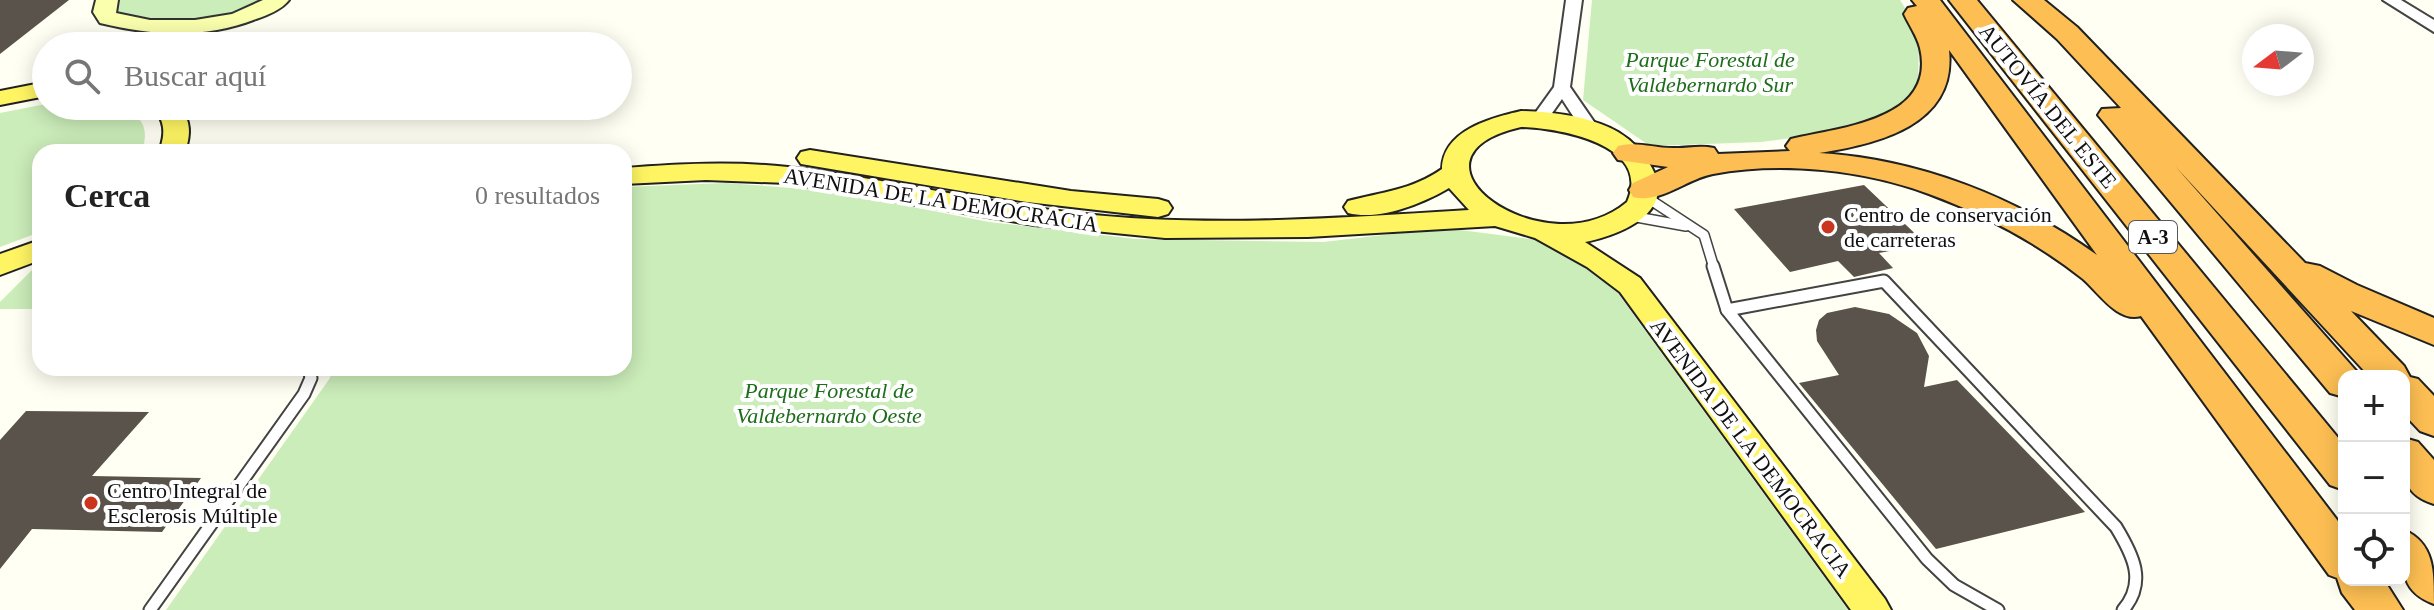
<!DOCTYPE html>
<html lang="es">
<meta charset="utf-8">
<style>
body{margin:0;font-family:Georgia,serif;background:#f2f2f2;color:#222}
.controls{position:absolute;right:24px;bottom:24px;display:grid;overflow:hidden;border-radius:16px;box-shadow:0 4px 20px #0003}
.controls button{width:72px;height:72px;display:grid;place-items:center;padding:0;border:0;border-bottom:2px solid #e0e0e0;background:#fff;color:#222;font:40px sans-serif}
.compass{position:absolute;left:2242px;top:24px;width:72px;height:72px;border-radius:50%;background:#fff;box-shadow:0 4px 20px #0003;rotate:254deg}
.list{margin:0;padding:0;list-style:none}
h2{display:flex;justify-content:space-between;align-items:center;height:104px;margin:0;padding:0 32px;font-size:34px}
h2 small{font-size:26px;font-weight:400;color:#767676}
.icon{flex:none;width:44px;height:44px;fill:none;stroke:currentColor;stroke-width:2;stroke-linecap:round;stroke-linejoin:round}
.map{position:relative;flex:none;width:2434px;height:610px;overflow:hidden}
.search{position:absolute;background:#fff;box-shadow:0 4px 20px #0003;left:32px;top:32px;width:600px;height:88px;display:flex;align-items:center;gap:20px;box-sizing:border-box;padding:0 28px;border-radius:44px;color:#767676;font-size:30px}
.panel{position:absolute;background:#fff;box-shadow:0 4px 20px #0003;left:32px;top:144px;width:600px;height:232px;border-radius:24px}
.map>svg:first-child{display:block}
</style>
<div class="map">
<svg width="2434" height="610" viewBox="0 0 2434 610">
<rect width="100%" height="100%" fill="#fffff3"/>
<!-- green -->
<g fill="#cbedb9">
<path d="M119 0H271C256 6 240 13 224 17 200 23 139 22 118 13L116 6Z"/>
<path d="M1592 0H1900L1919 30 1918 93 1856 130 1761 142 1650 146 1583 100Z"/>
<path d="M46 104C71 114 163 89 142 152H40V232L0 247V113Z"/>
<path d="M726 183 832 191 989 222 1136 239 1323 242 1445 228 1546 241 1604 274 1848 610H166L330 378 332 368H624V187Z"/>
<path d="M40 265V309H0V302L32 270Z"/>
</g>
<!-- building -->
<g fill="#5a534b">
<path d="M0 0H69L0 54Z"/>
<path d="M1864 185 1926 244 1879 253 1893 268 1854 277 1838 261 1790 272 1734 209Z"/>
<path d="M1855 307 1889 314 1917 333 1929 356 1924 387 1957 380 2085 512 1936 549 1799 383 1839 375 1817 341 1816 330 1819 320 1827 313Z"/>
<path d="M26 411 149 412 92 476 201 478 162 532 32 529 0 569V440Z"/>
</g>
<g fill="none" stroke-linecap="round" stroke-linejoin="round">
<defs>
<g id="lane-far1">
<path d="M1646 197 1704 235 1714 268"/>
<path d="M1631 216 1686 226"/>
</g>
<g id="lane">
<path d="M1713 266 1727 310 1927 559 1954 585 1998 610"/>
<path d="M1727 310 1884 281 2116 527C2133 555 2147 582 2123 610"/>
<path d="M150 610 304 394 311 378 309 368"/>
</g>
<g id="street">
<path d="M1566 0H1582L1570 87 1599 129 1590 134 1584 133 1562 99 1545 123H1533L1531 119 1554 87Z"/>
<path d="M2383 0H2401L2434 20V32Z"/>
</g>
<path id="secondary" d="M96 0H118L116 13 150 20H195L232 14 263 0H289C281 10 268 15 256 19 205 39 153 36 100 23L93 12Z"/>
<g id="primary">
<path d="M46 82V96L0 105V91Z"/>
<path d="M153 106H180C191 122 191 134 185 152H159C166 133 165 122 153 106Z"/>
<path d="M1521 111C1553 112 1589 116 1618 132 1633 141 1644 153 1652 168 1677 213 1619 235 1585 242L1640 278 1885 599 1891 610H1851L1620 292 1587 267 1535 238 1495 226 1308 237 1165 238 1034 225 787 183 706 180 624 184V168C678 164 733 161 788 167 884 178 978 202 1075 213 1206 228 1338 218 1469 210L1449 188C1422 204 1379 221 1348 213L1344 207 1348 201C1382 192 1412 190 1442 169 1443 130 1491 118 1521 111ZM1521 127C1558 128 1653 144 1627 202 1545 271 1387 158 1521 127Z"/>
<path d="M810 150 1071 191 1158 199 1168 202 1172 208 1168 214 1158 217 1027 202 801 164 797 158 801 152Z"/>
<path d="M40 240V260L0 275V254Z"/>
</g>
<g id="highway">
<path d="M1912 0H1940L2344 529V580H2384L2403 610H2355L2342 593 2337 578 2329 575 2141 316C2118 323 2099 293 2083 279 2036 242 1986 215 1929 194 1864 170 1782 161 1713 174 1686 179 1661 204 1633 197L1629 190 1633 183 1668 167 1618 160 1613 153 1618 146C1637 141 1656 149 1676 148 1689 148 1701 145 1714 148L1718 154 1790 151 1786 146 1791 139C1839 127 1937 121 1920 48 1917 36 1909 25 1904 14L1908 8 1917 6ZM1949 50 2097 255C2016 197 1919 159 1819 153 1878 144 1957 125 1949 50Z"/>
<path d="M1949 0H1977L2344 445V490L2330 485Z"/>
<path d="M2013 0H2044L2077 27 2305 263 2320 266 2357 285 2434 318V345L2351 311 2404 366 2410 377 2418 379 2434 396V436L2420 431 2404 414V376H2369L2175 166 2358 373 2359 376H2344V397L2330 393 2098 115 2102 109 2121 108 2057 39Z"/>
<path d="M2404 438 2418 442 2434 460V504C2398 493 2404 469 2404 438Z"/>
<path d="M2404 530C2434 543 2434 570 2434 604 2396 590 2404 564 2404 530Z"/>
</g>
</defs>
<!-- lane-far1 casing -->
<use href="#lane-far1" stroke="#434343" stroke-width="12"/>
<!-- lane casing -->
<use href="#lane" stroke="#434343" stroke-width="15"/>
<!-- street casing -->
<use href="#street" stroke="#434343" stroke-width="4"/>
<!-- secondary casing -->
<use href="#secondary" stroke="#323232" stroke-width="4"/>
<!-- primary casing -->
<use href="#primary" stroke="#212121" stroke-width="4"/>
<!-- highway casing -->
<use href="#highway" stroke="#212121" stroke-width="4"/>
<!-- lane-far1 -->
<use href="#lane-far1" stroke="#fff" stroke-width="9"/>
<!-- lane -->
<use href="#lane" stroke="#fff" stroke-width="11"/>
<!-- street -->
<use href="#street" fill="#fff" fill-rule="evenodd"/>
<!-- secondary -->
<use href="#secondary" fill="#faffae" fill-rule="evenodd"/>
<!-- primary -->
<use href="#primary" fill="#fff563" fill-rule="evenodd"/>
<!-- highway -->
<use href="#highway" fill="#fdbf53" fill-rule="evenodd"/>
</g>
<!-- markers -->
<g fill="#cb341d" stroke="#fff" stroke-width="3">
<circle cx="1828" cy="227" r="8"/>
<circle cx="91" cy="503" r="8"/>
</g>
<g text-anchor="middle" dominant-baseline="central" stroke-width="8" stroke-linejoin="round" paint-order="stroke">
<!-- shield labels -->
<rect fill="#fff" stroke="#585858" stroke-width="2" x="2129" y="221" width="48" height="32" rx="6"/>
<g font-size="20" font-weight="bold" fill="#101010">
<text x="2153" y="237">A-3</text>
</g>
<!-- park labels -->
<g font-size="22" font-style="italic" fill="#1d6d1b" stroke="#fff">
<text x="1710" y="59">Parque Forestal de<tspan x="1710" dy="25">Valdebernardo Sur</tspan></text>
<text x="829" y="390">Parque Forestal de<tspan x="829" dy="25">Valdebernardo Oeste</tspan></text>
</g>
<!-- street labels -->
<g font-size="22" fill="#101010" stroke="#fff">
<text transform="translate(2048 106) rotate(51)">AUTOVÍA DEL ESTE</text>
<text transform="translate(941 200) rotate(9)">AVENIDA DE LA DEMOCRACIA</text>
<text transform="translate(1751 448) rotate(53)">AVENIDA DE LA DEMOCRACIA</text>
</g>
<!-- poi labels -->
<g font-size="22" fill="#101010" stroke="#fff" text-anchor="start">
<text x="1844" y="214">Centro de conservación<tspan x="1844" dy="25">de carreteras</tspan></text>
<text x="107" y="490">Centro Integral de<tspan x="107" dy="25">Esclerosis Múltiple</tspan></text>
</g>
</g>
</svg>
<div class="controls">
<button>+</button>
<button>−</button>
<button><svg class="icon" aria-label="locate" viewBox="0 0 24 24"><circle cx="12" cy="12" r="6"/><path d="M12 2v4M12 18v4M2 12h4M18 12h4"/></svg></button>
</div>
<svg class="compass" viewBox="-18 -18 36 36"><path d="M0-13l5 13h-10z" fill="#e53935"/><path d="M0 13l5-13h-10z" fill="#767676"/></svg>
<div class="search"><svg class="icon" aria-label="search" viewBox="0 0 24 24"><circle cx="10" cy="10" r="6"/><path d="M15 15l6 6"/></svg>Buscar aquí</div>
<section class="panel">
<h2>Cerca<small>0 resultados</small></h2>
<ul class="list">
</ul>
</section>
</div>
